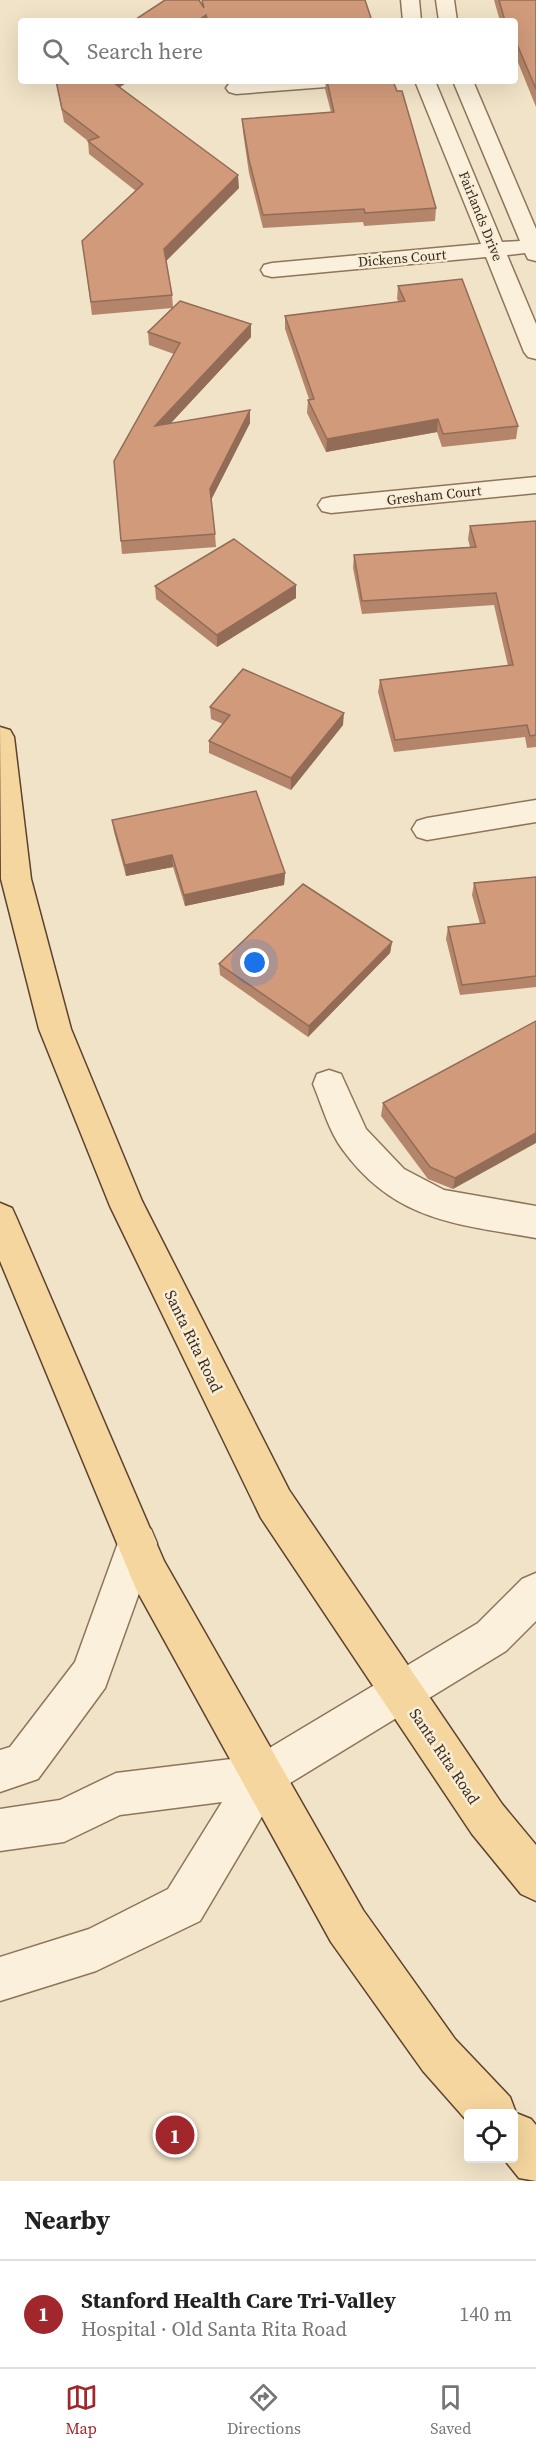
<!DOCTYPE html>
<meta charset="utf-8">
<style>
body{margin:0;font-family:"Source Serif 4",serif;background:#f2f2f2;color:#222}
.controls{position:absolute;right:18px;bottom:18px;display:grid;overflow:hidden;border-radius:6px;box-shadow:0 6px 24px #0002}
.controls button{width:54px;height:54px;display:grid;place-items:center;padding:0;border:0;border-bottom:2px solid #e0e0e0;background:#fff;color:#222;font:30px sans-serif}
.you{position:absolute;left:255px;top:963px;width:21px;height:21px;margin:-15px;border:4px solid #fff;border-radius:50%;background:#1a73e8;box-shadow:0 0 0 9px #1a73e833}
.badge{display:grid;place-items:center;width:39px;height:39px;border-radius:50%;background:#a1272c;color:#fff;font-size:20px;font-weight:700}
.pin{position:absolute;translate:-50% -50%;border:3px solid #fff;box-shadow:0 2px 6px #0006}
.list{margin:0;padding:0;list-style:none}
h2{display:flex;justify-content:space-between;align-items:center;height:78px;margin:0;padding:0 24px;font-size:26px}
h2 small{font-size:20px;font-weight:400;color:#767676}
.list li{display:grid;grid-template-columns:39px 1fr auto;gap:18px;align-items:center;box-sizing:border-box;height:108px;padding:0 24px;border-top:2px solid #e0e0e0}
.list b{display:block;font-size:22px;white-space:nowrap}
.list p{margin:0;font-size:20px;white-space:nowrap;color:#767676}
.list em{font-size:20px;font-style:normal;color:#767676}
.icon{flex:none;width:33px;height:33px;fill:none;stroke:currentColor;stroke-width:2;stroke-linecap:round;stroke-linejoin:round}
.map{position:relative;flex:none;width:536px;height:2181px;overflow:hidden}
.search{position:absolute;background:#fff;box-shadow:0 6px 24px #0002;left:18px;right:18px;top:18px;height:66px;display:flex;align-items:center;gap:15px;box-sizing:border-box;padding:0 21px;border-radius:6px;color:#767676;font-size:22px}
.sheet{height:186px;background:#fff}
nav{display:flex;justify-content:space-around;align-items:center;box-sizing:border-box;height:84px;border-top:2px solid #e0e0e0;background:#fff;font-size:16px;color:#767676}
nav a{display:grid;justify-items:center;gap:3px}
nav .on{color:#a1272c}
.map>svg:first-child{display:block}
</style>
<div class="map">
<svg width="536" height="2181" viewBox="0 0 536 2181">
<rect width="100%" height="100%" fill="#f1e3c7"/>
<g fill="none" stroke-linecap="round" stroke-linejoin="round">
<defs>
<g id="minor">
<path d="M401 0H419L421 21H403Z"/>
<path d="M436 0H454L457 21H439Z"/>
<path d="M250 81H336L333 85 326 87 236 94 229 92 226 88 229 84Z"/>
<path d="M415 81H435L502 242 520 241 453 81H473L536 229V261L528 259 525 253 507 255 536 324V359L528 357 524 352 486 257 272 277 264 275 261 270 264 265 272 263 481 244Z"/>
<path d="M536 477V493L331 513 322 511 318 505 322 499 331 497Z"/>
<path d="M536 800V822L427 840 417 837 412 829 417 821 427 818Z"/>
<path d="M329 1070 341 1074 366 1129 404 1169 444 1190 536 1206V1238C456 1224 395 1221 343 1150 329 1132 322 1105 313 1084L317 1074Z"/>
<path d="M137 1523 151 1529 157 1543 105 1688 38 1779 0 1792V1750L10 1747 75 1662 123 1529Z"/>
<path d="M536 1573V1621L506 1651 277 1791 200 1921 96 1971 0 2001V1957L89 1929 168 1889 222 1802 120 1815 64 1842 0 1851V1809L60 1800 116 1773 256 1756 478 1623 522 1579Z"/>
</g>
<g id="major">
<path d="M0 727 10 730 14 737 31 879 71 1029 142 1201 289 1490 502 1804 536 1845V1901L521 1894 472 1834 261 1518 110 1206 39 1029 1 879Z"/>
<path d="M0 1203 12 1208 17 1219 164 1561 363 1910 455 2039 510 2097 516 2113 531 2119 536 2125V2181L519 2178 503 2158H514V2114H468V2122L423 2071 331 1942 136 1589 0 1261Z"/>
</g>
</defs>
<!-- minor casing -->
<use href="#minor" stroke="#8e745b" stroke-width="3"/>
<!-- major casing -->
<use href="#major" stroke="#5c422f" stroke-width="3"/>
<!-- minor -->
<use href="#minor" fill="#fbf0db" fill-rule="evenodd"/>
<!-- major -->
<use href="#major" fill="#f5d69e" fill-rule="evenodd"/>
</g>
<!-- wall -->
<g fill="#b4856a">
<path d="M494 0H536V107L515 55V21H500Z"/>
<path d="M56 81H129L120 87 239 188 166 261 172 295 173 307 251 337 170 424 250 423 211 500 215 534 216 547 122 554 114 461 174 354 149 345 148 332 172 308 92 315 84 254 136 191 89 154 88 141 64 122Z"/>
<path d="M326 81H393L436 208 435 221 364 226 363 222 263 228 249 173 243 132 242 119 331 112 325 89Z"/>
<path d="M398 286 518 426 516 439 442 447 437 432 326 452 307 413 308 400 309 399 285 329V316L399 302 397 299Z"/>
<path d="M536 521V747L527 748 525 737 394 752 378 692 380 680 508 666 494 605 362 614 353 568 354 555 470 547 468 539 470 526Z"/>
<path d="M296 585V598L217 647 156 599 155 586Z"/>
<path d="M210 707 343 725 291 790 209 753V741L223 724 211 719Z"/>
<path d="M112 820 285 873 284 885 185 906 173 867 126 876 114 832Z"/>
<path d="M536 877V987L460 995 446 939 448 927 480 924 472 895 474 883Z"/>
<path d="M392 942 390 953 308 1037 220 975 219 964Z"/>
<path d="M536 1021 453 1189 428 1179 381 1116 383 1103Z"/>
</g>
<!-- shaded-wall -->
<g fill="#926c56">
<path d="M206 15 207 21H197Z"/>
<path d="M110 81H129L111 93Z"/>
<path d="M238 175 239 188 165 262 164 249Z"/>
<path d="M251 324V337L156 439 155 426Z"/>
<path d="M250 410V423L210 502V489Z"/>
<path d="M438 419 437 432 326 452 327 439Z"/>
<path d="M296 585V598L217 647V635Z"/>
<path d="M344 713 343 725 291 790V778Z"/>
<path d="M172 855 173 867 126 876 125 865Z"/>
<path d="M285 873 284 885 185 906 184 895Z"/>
<path d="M392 942 390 953 308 1037 309 1026Z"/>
<path d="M536 1133V1143L453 1189 455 1178Z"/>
</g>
<!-- building -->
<g fill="#d19b7b" stroke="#926c56" stroke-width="1.5">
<path d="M165 0H199L204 8 202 0H365L372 21H208L206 15 197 21H133Z"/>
<path d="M499 0H536V89L516 42H515V21H505Z"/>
<path d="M56 81H111L238 175 164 249 172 295 91 302 82 241 143 184 88 141 99 137 62 109Z"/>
<path d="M327 81H393L397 91H402L436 208 365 213 364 209 263 215 249 160 242 119 334 112Z"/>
<path d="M462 279 518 426 443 434 438 419 327 439 308 400 314 399 285 316 405 301 398 286Z"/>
<path d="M180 301 251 324 155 426 250 410 210 489 215 534 121 541 114 461 180 343 148 332Z"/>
<path d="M536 521V735L530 736 527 725 395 740 380 680 513 665 496 593 362 601 354 555 476 547 470 526Z"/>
<path d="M234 539 296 585 217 635 155 586Z"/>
<path d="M243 669 344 713 291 778 209 741 230 715 210 707Z"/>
<path d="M256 791 285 873 184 895 172 855 125 865 112 820Z"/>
<path d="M536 877V976L462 985 448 927 485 923 474 883Z"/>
<path d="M303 884 392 942 309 1026 219 964Z"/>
<path d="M536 1021V1133L455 1178 430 1167 383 1103Z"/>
</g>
<g text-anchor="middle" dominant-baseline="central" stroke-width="5" stroke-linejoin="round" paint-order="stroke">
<!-- far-street labels -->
<g font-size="14" fill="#3d2d1f" stroke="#f8edd7">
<text transform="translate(481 216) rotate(68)">Fairlands Drive</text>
<text transform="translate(402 258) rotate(-5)">Dickens Court</text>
<text transform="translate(434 495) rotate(-6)">Gresham Court</text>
</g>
<!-- street labels -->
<g font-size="16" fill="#3d2d1f" stroke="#f8edd7">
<text transform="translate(194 1341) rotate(64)">Santa Rita Road</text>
<text transform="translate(445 1756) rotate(56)">Santa Rita Road</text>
</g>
</g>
</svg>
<div class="controls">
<button><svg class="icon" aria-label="locate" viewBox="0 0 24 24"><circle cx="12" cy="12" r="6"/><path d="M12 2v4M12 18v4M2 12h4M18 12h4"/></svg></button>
</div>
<div class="you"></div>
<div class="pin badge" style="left:175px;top:2135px">1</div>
<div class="search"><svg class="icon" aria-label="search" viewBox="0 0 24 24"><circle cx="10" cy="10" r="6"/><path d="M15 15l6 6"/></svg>Search here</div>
</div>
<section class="sheet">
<h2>Nearby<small></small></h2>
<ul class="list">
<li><span class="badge">1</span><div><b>Stanford Health Care Tri-Valley</b><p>Hospital · Old Santa Rita Road</p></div><em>140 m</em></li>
</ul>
</section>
<nav>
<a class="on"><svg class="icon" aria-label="map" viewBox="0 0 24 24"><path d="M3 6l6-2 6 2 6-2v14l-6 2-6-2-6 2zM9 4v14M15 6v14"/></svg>Map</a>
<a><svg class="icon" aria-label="directions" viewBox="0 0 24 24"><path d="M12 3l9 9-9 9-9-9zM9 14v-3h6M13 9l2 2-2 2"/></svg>Directions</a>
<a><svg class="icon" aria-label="saved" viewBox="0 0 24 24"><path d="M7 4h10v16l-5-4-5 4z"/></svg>Saved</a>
</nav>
